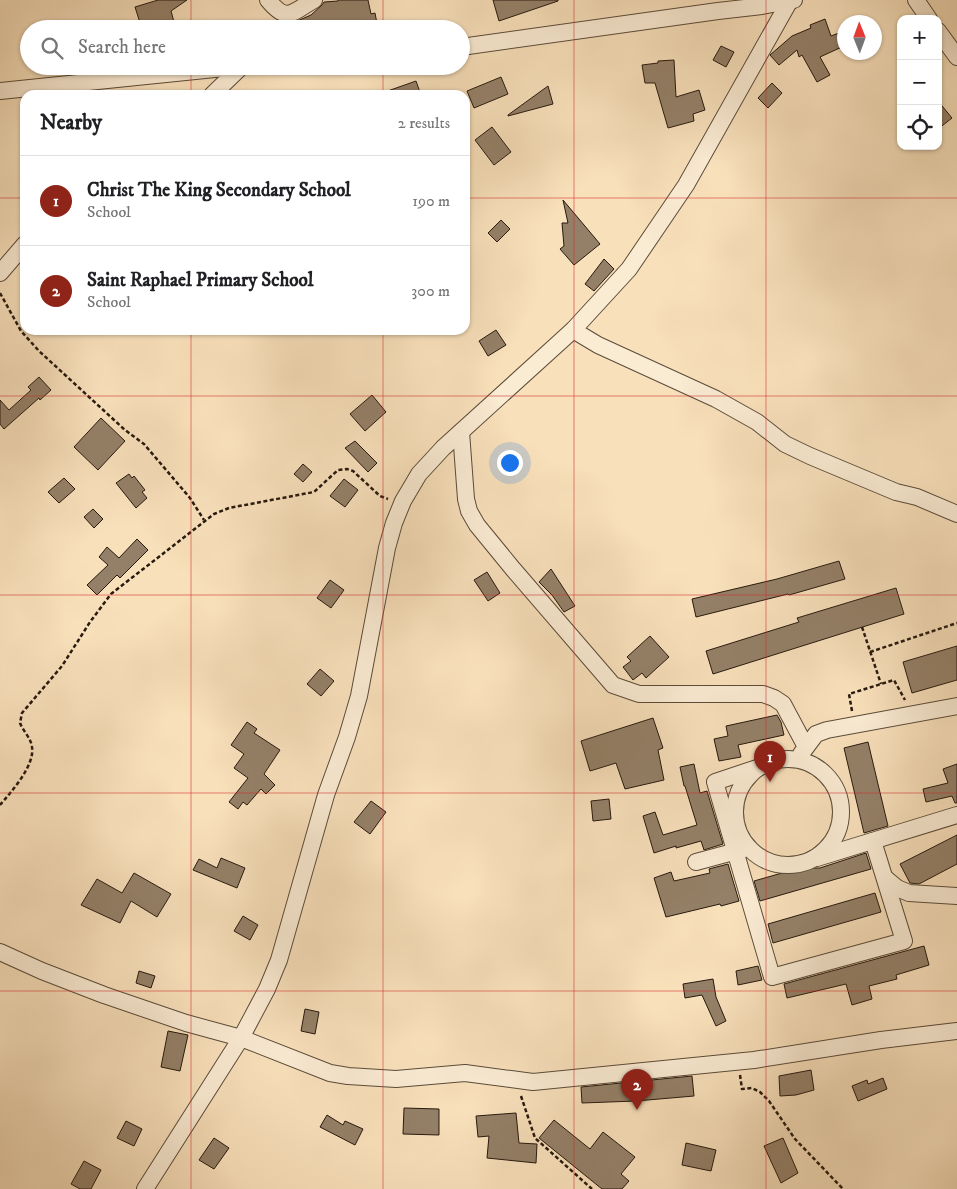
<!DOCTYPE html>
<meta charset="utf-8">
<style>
body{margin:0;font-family:"IM FELL DW Pica",serif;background:#f6f6f6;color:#202124}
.controls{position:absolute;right:15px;top:15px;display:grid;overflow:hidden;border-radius:10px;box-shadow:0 1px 4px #0004}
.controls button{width:45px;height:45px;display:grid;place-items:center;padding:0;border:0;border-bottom:1px solid #e0e0e0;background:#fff;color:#202124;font:25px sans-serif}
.compass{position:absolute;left:837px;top:15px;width:45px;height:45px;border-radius:50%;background:#fff;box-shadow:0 1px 4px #0004;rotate:359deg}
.you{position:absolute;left:509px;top:462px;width:18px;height:18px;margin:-12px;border:4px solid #fff;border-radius:50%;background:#1a73e8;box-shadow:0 0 0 8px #1a73e833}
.badge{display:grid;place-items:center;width:32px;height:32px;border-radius:50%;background:#8f2418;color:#fff;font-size:16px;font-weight:700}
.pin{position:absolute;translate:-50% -41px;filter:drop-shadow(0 1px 2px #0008)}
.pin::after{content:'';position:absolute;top:26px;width:18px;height:15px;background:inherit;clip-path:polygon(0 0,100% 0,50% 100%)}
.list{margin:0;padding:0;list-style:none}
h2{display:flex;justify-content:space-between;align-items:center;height:65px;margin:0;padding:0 20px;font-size:21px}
h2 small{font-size:16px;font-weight:400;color:#757577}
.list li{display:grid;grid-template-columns:32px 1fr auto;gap:15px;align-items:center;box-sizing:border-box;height:90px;padding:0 20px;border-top:1px solid #e0e0e0}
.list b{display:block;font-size:19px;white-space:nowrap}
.list p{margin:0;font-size:16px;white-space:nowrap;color:#757577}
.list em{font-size:16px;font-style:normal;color:#757577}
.icon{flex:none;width:28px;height:28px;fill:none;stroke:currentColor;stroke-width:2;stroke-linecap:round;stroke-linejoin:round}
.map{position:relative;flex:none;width:957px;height:1189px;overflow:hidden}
.search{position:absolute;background:#fff;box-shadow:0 1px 4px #0004;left:20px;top:20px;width:450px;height:55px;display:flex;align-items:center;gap:12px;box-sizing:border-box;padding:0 18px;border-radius:28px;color:#757577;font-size:19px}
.panel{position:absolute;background:#fff;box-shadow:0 1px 4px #0004;left:20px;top:90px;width:450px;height:245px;border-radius:15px}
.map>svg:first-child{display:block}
</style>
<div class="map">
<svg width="957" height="1189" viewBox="0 0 957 1189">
<rect width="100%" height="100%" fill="#f8e0bb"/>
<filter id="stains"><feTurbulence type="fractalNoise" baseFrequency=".004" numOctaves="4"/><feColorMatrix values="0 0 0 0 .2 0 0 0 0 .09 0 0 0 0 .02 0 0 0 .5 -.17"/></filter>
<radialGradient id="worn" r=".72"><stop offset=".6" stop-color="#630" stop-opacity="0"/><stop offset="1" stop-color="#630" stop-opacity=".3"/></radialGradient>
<!-- building -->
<g fill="#948068" stroke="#27190e">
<path d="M158 0H187L171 11 174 22 163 25 164 29H142L135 7Z"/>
<path d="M338 0H368L371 14 375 13 378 29H295V22L311 15 322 5 324 2 338 1Z"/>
<path d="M493 0H558V1L499 21Z"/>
<path d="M825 19 831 36 844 31V46L820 57 830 75 817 82 802 55 799 57 797 50 779 65 770 55 792 36 811 28 810 25Z"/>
<path d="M721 46 734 52 726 67 713 60Z"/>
<path d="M674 60 676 97 699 90 705 110 693 114 694 121 668 128 655 83H645L642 65 658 63V61Z"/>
<path d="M501 77 508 94 474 108 467 91Z"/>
<path d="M416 81 421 95H382V93Z"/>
<path d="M772 83 782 93 768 108 758 98Z"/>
<path d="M548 86 553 104 508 116V115Z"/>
<path d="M938 101 952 118 938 129Z"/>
<path d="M492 127 511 152 494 165 475 140Z"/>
<path d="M563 200 600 244 574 265 560 249 564 246 562 223H568Z"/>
<path d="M501 220 510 229 497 242 488 233Z"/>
<path d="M604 259 614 269 594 291 585 284Z"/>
<path d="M496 330 506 345 488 356 479 341Z"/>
<path d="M39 377 51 390 40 400 39 398 4 429 0 424V400L9 410 31 390 28 387Z"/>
<path d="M372 395 386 412 365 431 350 414Z"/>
<path d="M101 418 125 441 98 470 74 447Z"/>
<path d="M355 441 377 463 368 472 345 448Z"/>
<path d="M303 464 312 472 303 482 294 474Z"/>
<path d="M129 474 132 478 134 476 145 490 142 492 147 498 136 508 116 483Z"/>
<path d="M64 478 75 489 59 503 48 492Z"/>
<path d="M344 479 358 490 345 507 330 496Z"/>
<path d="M93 509 103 519 94 528 84 517Z"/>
<path d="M137 539 148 550 120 578 117 575 97 595 87 585 108 565 99 557 107 547 119 558Z"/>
<path d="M839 561 845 579 789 595 788 594 696 617 692 599 777 579Z"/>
<path d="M551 569 575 606 564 612 552 595 539 582Z"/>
<path d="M487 572 500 593 488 601 474 580Z"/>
<path d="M330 580 344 590 331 608 317 598Z"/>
<path d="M896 588 904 614 713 674 706 651 799 622 797 618Z"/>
<path d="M650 636 669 657 646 678 642 673 633 680 623 667 631 661 627 657Z"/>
<path d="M957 646V680L912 693 903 662Z"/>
<path d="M320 669 334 681 321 696 307 684Z"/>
<path d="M777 715 781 722 784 735 738 745 741 757 719 761 714 739 728 736 726 726Z"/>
<path d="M653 718 663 748 658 750 664 780 625 789 616 763 590 771 581 741Z"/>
<path d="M247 722 257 729 254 733 280 750 264 774 275 785 266 794 261 789 247 805 243 802 238 809 229 802 248 778 234 768 244 754 231 745Z"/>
<path d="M868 742 888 826 864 833 844 748Z"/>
<path d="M694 764 700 793 707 791 723 844 704 850 701 841 676 848V846L654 853 643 816 655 812 663 835 697 825 685 786H684L680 767Z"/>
<path d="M957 764V803H955L952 796 926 802 923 789 948 783 943 769Z"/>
<path d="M609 799 611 819 593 821 591 801Z"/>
<path d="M371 801 386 812 370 834 354 822Z"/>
<path d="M957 835V864L919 884 910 883 900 864Z"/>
<path d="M866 853 871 869 760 901 754 881 810 865 814 868H820Z"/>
<path d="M221 858 245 868 237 888 193 870 199 859 217 868Z"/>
<path d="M728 864 739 901 721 906 720 904 666 917 654 878 671 872 674 881 710 873 709 869Z"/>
<path d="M134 873 171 894 157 917 131 901 120 923 81 905 97 879 122 893Z"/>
<path d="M875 893 881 912 773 943 768 924Z"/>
<path d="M243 916 258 925 250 940 234 931Z"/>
<path d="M924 946 929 965 896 975 897 979 869 986 872 999 852 1005 846 984 787 998 784 984Z"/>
<path d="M758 966 762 980 738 985 736 971Z"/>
<path d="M139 971 155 976 151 988 136 983Z"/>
<path d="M713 979 716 997 726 1021 716 1026 702 995 685 998 683 984Z"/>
<path d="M305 1009 319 1012 315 1034 301 1031Z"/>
<path d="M168 1031 188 1035 180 1071 161 1067Z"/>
<path d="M811 1070 814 1090 796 1095 780 1096 779 1076Z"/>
<path d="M692 1076 694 1096 636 1101 582 1103 581 1087Z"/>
<path d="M883 1078 887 1089 858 1101 852 1086 867 1080 868 1084Z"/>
<path d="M404 1108 439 1109V1135L403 1134Z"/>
<path d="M516 1113 519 1143 537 1144 536 1163 487 1158 489 1136 478 1137 476 1116Z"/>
<path d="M327 1115 343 1125 345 1121 363 1129 355 1145 320 1127Z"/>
<path d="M554 1120 590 1149 603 1132 635 1157 621 1174 629 1181 622 1189H602L539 1138Z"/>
<path d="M126 1121 142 1129 134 1146 117 1138Z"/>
<path d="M214 1138 229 1148 214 1169 199 1160Z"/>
<path d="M783 1138 798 1173 781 1183 764 1146Z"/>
<path d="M686 1143 716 1150 711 1171 682 1165Z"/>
<path d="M84 1161 101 1170 91 1189H80L71 1184Z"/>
</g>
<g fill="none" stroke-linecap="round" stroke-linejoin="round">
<defs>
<g id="minor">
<path d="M268 0C287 23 291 13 314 0"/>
<path d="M916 0 929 19"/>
<path d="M938 31 957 57"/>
<path d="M461 47 718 11 762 6 794 0"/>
<path d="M0 91 244 66"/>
<path d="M212 95 242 66"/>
<path d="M0 273 25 244"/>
<path d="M573 330 598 345 716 399 757 422 785 444 810 456 896 492 917 497 957 514"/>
<path d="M461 432 466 499 469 511 477 525 513 569 613 685 639 694H763L774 698 783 704 806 747"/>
<path d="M801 754 816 734 827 730 957 706"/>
<circle cx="788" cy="812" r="53"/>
<path d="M760 767 715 782 772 977 904 941 873 841"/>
<path d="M817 858 957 815"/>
<path d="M696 862 744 849"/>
<path d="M885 878 897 888 909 893 957 896"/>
<path d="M0 952 42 971 104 995 186 1023 241 1038 330 1073 348 1076 396 1079 465 1073 533 1082 754 1060 881 1040 957 1031"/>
<path d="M145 1189 241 1038 267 989 279 960 326 795 347 737 359 696 387 548 394 523 403 501 419 474 443 448 573 330 629 269 686 185 789 2"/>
</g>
</defs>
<!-- minor casing -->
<use href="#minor" stroke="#5b4b39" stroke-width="18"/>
<!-- path -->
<g stroke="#27190e" stroke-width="2.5" stroke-dasharray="4 2.5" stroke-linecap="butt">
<path d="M0 293 21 331 39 351 125 430 144 444 190 498 204 520"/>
<path d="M862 627 881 684"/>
<path d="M870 652 957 623"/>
<path d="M852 711 849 694 894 680 905 700"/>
<path d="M0 805C11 792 35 766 32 747 31 738 23 731 20 723L22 713 62 666 90 622 111 594 214 514 229 508 314 492 338 470 347 469 353 471 380 496 388 499"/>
<path d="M740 1075 742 1089 752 1088 760 1092 769 1101 795 1139 843 1189"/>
<path d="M521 1096 535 1138 592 1189"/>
</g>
<!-- minor -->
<use href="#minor" stroke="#faebd3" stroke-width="16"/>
</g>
<!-- grid -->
<path fill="none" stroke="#d62828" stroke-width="1" stroke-opacity="0.55" d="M191 0V29M383 0V29M574 0V1189M766 0V1189M191 66V95M383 66V95M0 198H25M465 198H957M191 330V1189M383 330V1189M0 396H957M0 595H957M0 793H957M0 991H957"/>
<rect width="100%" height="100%" filter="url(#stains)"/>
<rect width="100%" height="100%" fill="url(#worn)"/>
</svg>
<div class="controls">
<button>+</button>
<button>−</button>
<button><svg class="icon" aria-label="locate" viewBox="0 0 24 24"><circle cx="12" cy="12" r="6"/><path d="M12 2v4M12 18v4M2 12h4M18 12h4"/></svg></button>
</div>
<svg class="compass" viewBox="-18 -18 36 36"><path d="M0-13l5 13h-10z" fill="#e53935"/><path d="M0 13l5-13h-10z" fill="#757577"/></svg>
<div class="you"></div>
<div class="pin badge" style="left:770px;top:782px">1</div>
<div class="pin badge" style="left:637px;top:1110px">2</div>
<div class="search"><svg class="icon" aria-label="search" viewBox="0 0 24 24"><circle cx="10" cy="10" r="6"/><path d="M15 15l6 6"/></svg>Search here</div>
<section class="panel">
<h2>Nearby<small>2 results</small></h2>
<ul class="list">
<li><span class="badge">1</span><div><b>Christ The King Secondary School</b><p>School</p></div><em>190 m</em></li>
<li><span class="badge">2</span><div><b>Saint Raphael Primary School</b><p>School</p></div><em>300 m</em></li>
</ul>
</section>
</div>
